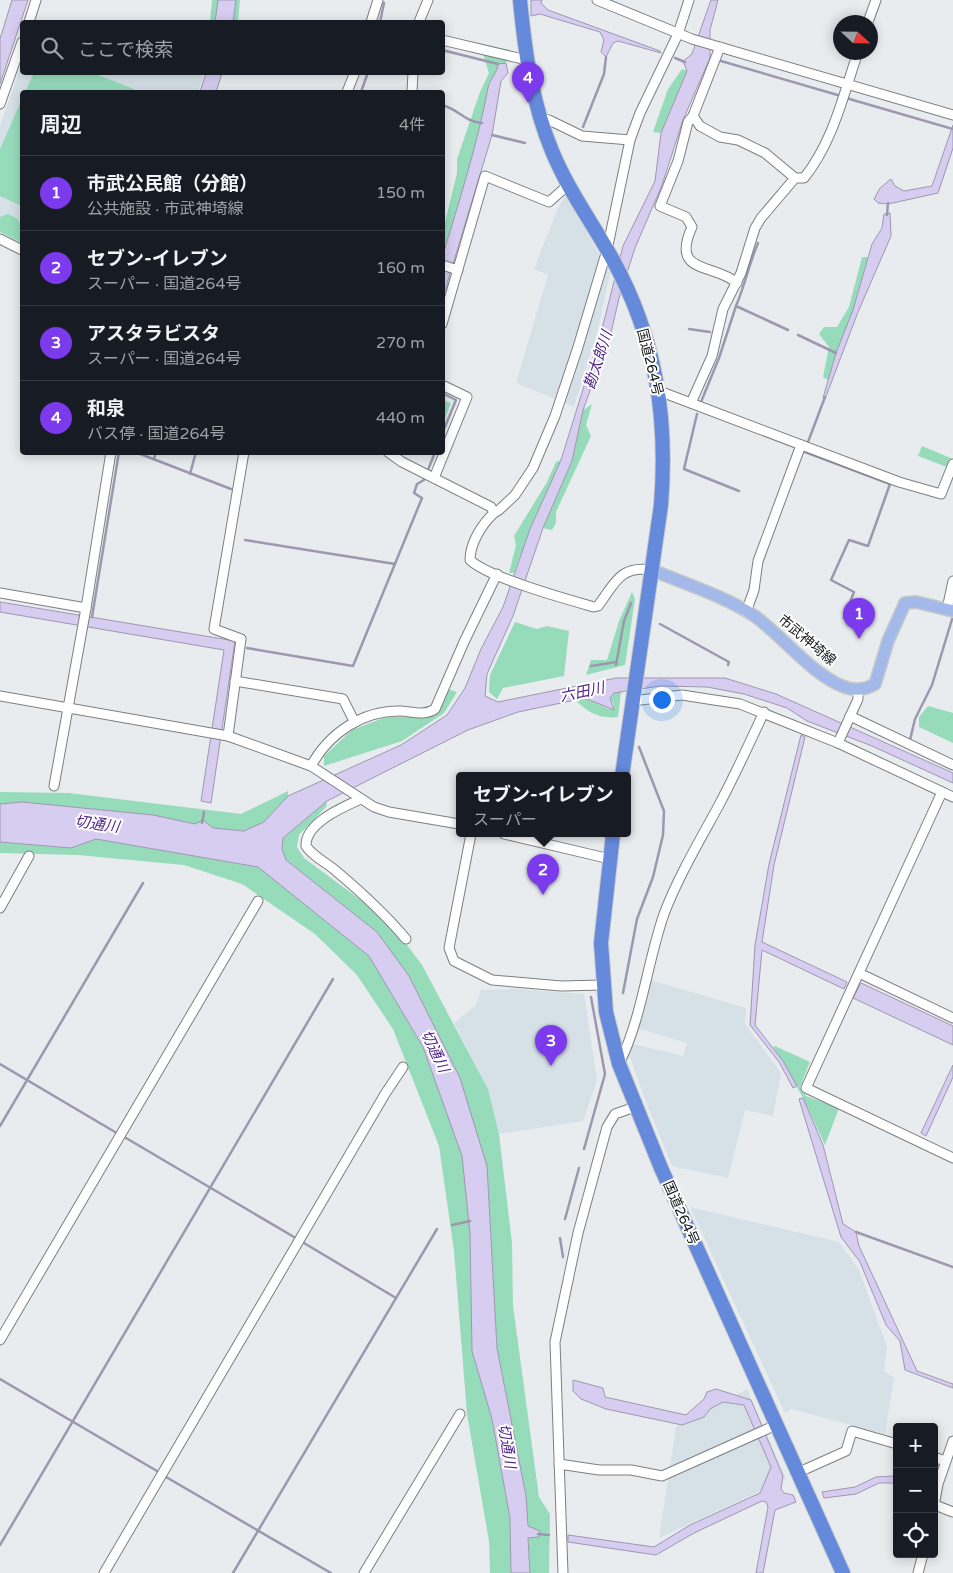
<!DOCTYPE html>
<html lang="ja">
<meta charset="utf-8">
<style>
body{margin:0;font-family:"Varela Round","Noto Sans JP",sans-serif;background:#20242c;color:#f1f3f6}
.controls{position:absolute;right:15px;bottom:15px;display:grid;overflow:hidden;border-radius:5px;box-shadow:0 2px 12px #0003}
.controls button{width:45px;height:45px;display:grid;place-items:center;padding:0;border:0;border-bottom:1px solid #363941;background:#171b24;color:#f1f3f6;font:25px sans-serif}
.compass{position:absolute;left:833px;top:15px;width:45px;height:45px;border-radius:50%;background:#171b24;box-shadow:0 2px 12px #0003;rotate:112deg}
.you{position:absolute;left:661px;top:699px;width:18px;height:18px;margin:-12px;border:4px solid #fff;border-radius:50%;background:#1a73e8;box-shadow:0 0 0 8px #1a73e833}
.badge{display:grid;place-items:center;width:32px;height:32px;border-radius:50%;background:#7c3aed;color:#fff;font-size:16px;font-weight:700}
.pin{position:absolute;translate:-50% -41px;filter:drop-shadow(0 1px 2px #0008)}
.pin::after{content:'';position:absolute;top:26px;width:18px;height:15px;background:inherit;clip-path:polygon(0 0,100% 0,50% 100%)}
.popup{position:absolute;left:456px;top:772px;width:175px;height:65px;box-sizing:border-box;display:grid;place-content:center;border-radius:5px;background:#171b24;filter:drop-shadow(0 1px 4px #0005);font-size:16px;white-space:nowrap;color:#9ea1a6}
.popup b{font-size:19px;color:#f1f3f6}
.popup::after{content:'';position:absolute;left:50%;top:100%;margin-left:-10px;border:10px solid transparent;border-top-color:#171b24}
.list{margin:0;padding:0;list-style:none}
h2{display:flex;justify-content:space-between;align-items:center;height:65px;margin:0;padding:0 20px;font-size:21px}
h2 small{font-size:16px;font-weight:400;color:#9ea1a6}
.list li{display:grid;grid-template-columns:32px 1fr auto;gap:15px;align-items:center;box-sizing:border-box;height:75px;padding:0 20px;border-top:1px solid #363941}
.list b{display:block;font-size:19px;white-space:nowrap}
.list p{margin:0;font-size:16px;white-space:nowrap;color:#9ea1a6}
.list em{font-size:16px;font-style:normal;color:#9ea1a6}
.icon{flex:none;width:28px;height:28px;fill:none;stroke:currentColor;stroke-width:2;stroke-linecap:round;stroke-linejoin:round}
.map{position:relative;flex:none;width:953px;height:1573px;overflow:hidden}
.search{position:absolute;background:#171b24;box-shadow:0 2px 12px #0003;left:20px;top:20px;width:425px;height:55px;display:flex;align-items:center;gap:12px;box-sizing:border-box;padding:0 18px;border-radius:5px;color:#9ea1a6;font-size:19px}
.panel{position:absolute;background:#171b24;box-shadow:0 2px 12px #0003;left:20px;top:90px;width:425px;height:365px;border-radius:5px}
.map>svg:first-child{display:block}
</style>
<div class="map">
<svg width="953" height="1573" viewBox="0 0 953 1573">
<rect width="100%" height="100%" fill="#e8ecee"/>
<!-- built -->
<g fill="#d5e1e7">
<path d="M22 63V72L204 73 198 92H22V243L0 232V126Z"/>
<path d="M566 195 610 274 596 337 574 407 516 383 548 275 534 269 558 208Z"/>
<path d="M650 980 746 1008 745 1024 781 1073 773 1116 745 1110 728 1178 672 1166 644 1097 629 1053 633 1044 683 1056 687 1043 637 1028Z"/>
<path d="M516 989 584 994 597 1080 583 1121 499 1134 488 1089 454 1023 476 1005 481 990Z"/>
<path d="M690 1207 839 1242 859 1270 887 1347 884 1371 894 1378 885 1434 791 1409 785 1413Z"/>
<path d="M747 1389 786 1479 659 1538 676 1427Z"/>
</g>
<!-- green -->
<g fill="#96dcbb">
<path d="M212 0H218L215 22H210Z"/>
<path d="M236 0H240L238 22H233Z"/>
<path d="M483 54 506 58V63L498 64V72L489 84 479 134 443 258V231L457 173V159L480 92 489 73Z"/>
<path d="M682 69 687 71 661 133 653 132 668 89Z"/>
<path d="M34 73H93L134 89 132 92H25Z"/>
<path d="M22 99V206L0 196V149Z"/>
<path d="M8 214 18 219 22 230V243L0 232V217Z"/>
<path d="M862 257H868L853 310 836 353 828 380 823 377 829 347 819 334 824 327H837L849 307Z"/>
<path d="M443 400 451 403 443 424Z"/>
<path d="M592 404 586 425 591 436 556 512V523L552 530 543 528 572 461 583 410Z"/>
<path d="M922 446 953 459 947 467 918 456Z"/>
<path d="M561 460 530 529 514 573H509L516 545 514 536 547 482 556 462Z"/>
<path d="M632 592 635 599 625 665 586 675 591 660H607L619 621Z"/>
<path d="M515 622 537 629 547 626 569 631 564 676 503 688 497 699 489 692 490 675Z"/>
<path d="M448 689 457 692 444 713 402 741 324 766V756L352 730 386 717 431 716Z"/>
<path d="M621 692 618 717C599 719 589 713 575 700L585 698 609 709 614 705 610 698 614 693Z"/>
<path d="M928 706 953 713V743L919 727V717Z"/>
<path d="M288 791V796L264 822 244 831 213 828 153 815 22 802 0 804V792L69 793 241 814Z"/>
<path d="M327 801 326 807 299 835 297 847 304 858 389 921 422 965 488 1089 499 1134 512 1243 513 1306 539 1497 550 1514 549 1573H530L526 1496 497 1348 487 1166 377 932 286 860 282 849 283 838Z"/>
<path d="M96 839 258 867 369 956 423 1047 462 1156 470 1233 472 1351 492 1419 510 1518 511 1573H490L489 1541 467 1414 454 1251 439 1146 393 1029 357 975 315 934 242 884 184 865 78 855 0 853V842L71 848Z"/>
<path d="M775 1046 810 1062 800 1087 806 1096 839 1108 825 1145 803 1098 783 1061 773 1047Z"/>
</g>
<!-- water -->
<g fill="#d7cdf1" stroke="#9d97b0">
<path d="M12 0H28L0 84V39Z"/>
<path d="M218 0H236L233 22H215Z"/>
<path d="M531 0H542L541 3 548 10 660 51 661 53 618 41 613 43 606 57 601 52 604 40 600 32 540 14 531 16Z"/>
<path d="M711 0H718L710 30V58L683 120 662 185 635 248 619 298 611 333 583 410 572 461 543 528 513 616 487 674 485 696 498 702 616 678H725L776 694 953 773V783L872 746 807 721 787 708 744 694 707 687 660 686 614 693 610 698 614 710 585 698 518 712 468 730 327 801 283 838 282 849 286 860 377 932 409 976 460 1078 487 1166 497 1348 526 1496 528 1526 540 1531 539 1537 528 1538 530 1573H511L510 1518 492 1419 472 1351 470 1233 462 1156 423 1047 369 956 258 867 96 839 71 848 0 842V804L22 802 153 815 195 824 203 820 213 828 244 831 264 822 288 796 401 745 447 715 465 688 481 649 503 607 530 529 561 460 603 325 623 246 655 181 661 133 687 71 683 61 692 54Z"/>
<path d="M506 63 508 73 501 81 492 135 453 264 446 262 442 258C459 201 477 146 488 88 490 78 497 74 498 64Z"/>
<path d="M206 73H222L216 92H200Z"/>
<path d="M953 125V148L938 193 888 204 878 203 874 199 880 188 891 179 895 186 904 191 932 186Z"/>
<path d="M890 213 891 236 858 312 825 399 823 398 836 353 853 310 872 244 882 228 884 214Z"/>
<path d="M443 269 450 273 443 298Z"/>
<path d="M0 602 235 641 211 803 201 801 224 650 0 612Z"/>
<path d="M801 735 805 737 774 865 762 942 847 982 844 989 762 950 755 1025 783 1061 797 1086 793 1088 779 1062 750 1025 755 945 769 864Z"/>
<path d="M861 983 953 1026V1045L853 998Z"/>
<path d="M953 1065V1077L926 1136 921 1133Z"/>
<path d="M803 1098 823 1145 843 1224 856 1232 859 1246 917 1371 953 1384V1388L905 1370 900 1341 886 1325 860 1262 841 1237 799 1099Z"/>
<path d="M573 1380 603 1388 605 1397 686 1415 704 1399 707 1392 716 1389 751 1400 783 1476 781 1489 784 1493 793 1495 796 1502 775 1510 763 1573H756L768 1507 766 1502 762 1501 694 1533 656 1555 568 1542V1535L654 1547 690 1525 760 1493 771 1467 744 1405 723 1402 710 1409 704 1417 682 1425 606 1409 581 1399 573 1391Z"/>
<path d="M894 1476 897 1477V1483H879L856 1494 824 1498 822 1492 855 1487 876 1477Z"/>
</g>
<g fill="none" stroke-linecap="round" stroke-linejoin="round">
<!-- stream -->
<g stroke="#9d97b0" stroke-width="2.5">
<path d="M380 22 384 3"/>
<path d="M442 50 498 64"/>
<path d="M675 58 685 62"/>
<path d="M721 61 841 96"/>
<path d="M361 92 367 75"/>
<path d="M846 98 953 129"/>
<path d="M442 105C460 110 463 121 482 123"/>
<path d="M583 127 604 74 606 57"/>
<path d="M492 135 525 143"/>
<path d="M887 215 888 203"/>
<path d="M758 243C749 264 745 285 736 306L788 330"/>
<path d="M689 329 710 332"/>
<path d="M798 335 836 353"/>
<path d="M442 393 456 400 442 434"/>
<path d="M701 402 719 358 736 306"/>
<path d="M697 414 684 469 739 491"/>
<path d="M808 442 825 397"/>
<path d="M135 452 231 489"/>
<path d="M805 452 890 484 868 546 849 540 831 580 854 592 844 618"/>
<path d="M154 459 156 452"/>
<path d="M428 470 435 452"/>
<path d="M190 474 196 452"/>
<path d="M245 540 395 564"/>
<path d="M92 617 119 452"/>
<path d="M660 624 729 662 728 665"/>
<path d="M247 648 353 666 422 498 414 493 417 484 424 480"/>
<path d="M616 665 624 621 631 603"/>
<path d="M591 666 616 662"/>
<path d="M910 740 915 719 932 685 953 616"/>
<path d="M202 823 204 812"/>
<path d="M623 993 637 919 653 877 663 835 664 811 639 747"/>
<path d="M0 1064 115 1132"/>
<path d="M0 1126 143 883"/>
<path d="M126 1138 294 1237"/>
<path d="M584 1149 605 1074 591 997"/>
<path d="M565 1219 579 1168"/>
<path d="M452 1225 470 1221"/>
<path d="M856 1232 953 1267"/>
<path d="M560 1238 563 1257"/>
<path d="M304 1243 396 1298"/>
<path d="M0 1379 157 1471"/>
<path d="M166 1477 331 1573"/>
<path d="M538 1534 549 1535"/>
<path d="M0 1545 333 979"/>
<path d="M233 1573 437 1229"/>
</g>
<defs>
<g id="minor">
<path d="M597 0 692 39 953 115"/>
<path d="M29 22 36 0"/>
<path d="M371 22 378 0"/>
<path d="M419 22 428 0"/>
<path d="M868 22 876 0"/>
<path d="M442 40 527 60"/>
<path d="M720 47 693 116 700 126 720 137 738 140 765 153 795 178"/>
<path d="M347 92 355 72"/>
<path d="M412 92 413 72"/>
<path d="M0 104 22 42"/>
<path d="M693 116 688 122 678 161 660 206 686 217 692 227C670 275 714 263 737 283"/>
<path d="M540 118 549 120 582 136 630 140"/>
<path d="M0 239 22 250"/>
<path d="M442 265 458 270"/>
<path d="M442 324 485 176 549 202 568 185"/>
<path d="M659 391 899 482 941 494 953 464"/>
<path d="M691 403 712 356 723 309 741 273 755 228 761 218 795 178H804C833 142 843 96 858 52"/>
<path d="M388 452 402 462 491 507 494 513C482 524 470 543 470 560 489 578 566 599 594 607L598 606C615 583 620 565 652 570"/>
<path d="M434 478 467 397 442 385"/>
<path d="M494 513 499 510 515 495 533 468 555 416 578 347 607 250 630 140 640 113 678 34 689 0"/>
<path d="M0 593 86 608 54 786"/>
<path d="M86 608 111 452"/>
<path d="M947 609 953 581"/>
<path d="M746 612 754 590 758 561 801 445"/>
<path d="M235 681 343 699 354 721"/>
<path d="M0 696 228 736 311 766 374 807 389 812 459 824"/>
<path d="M632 701 682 695 740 704 838 743 953 797"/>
<path d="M850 716 953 765"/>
<path d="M228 736 241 639 214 629 244 452"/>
<path d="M838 743 858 699V690"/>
<path d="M311 766C329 733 363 710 401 711 414 712 424 716 435 709L464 642 497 574"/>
<path d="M942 792 806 1088 953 1158"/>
<path d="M361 799C343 807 305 823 306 846 313 857 326 862 336 871 361 892 385 914 406 939"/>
<path d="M471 834 449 948 454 961 492 980 561 986 603 985"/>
<path d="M504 834 610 859"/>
<path d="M0 908 29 856"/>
<path d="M859 973 953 1018"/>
<path d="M619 1064C642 1018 647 963 664 914 678 877 700 840 719 805 735 775 749 744 764 712"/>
<path d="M0 1340 258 901"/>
<path d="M934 1457 945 1461"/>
<path d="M559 1464 599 1470H631L662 1476 776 1425"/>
<path d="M797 1473 846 1451 852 1431 897 1444"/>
<path d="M935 1505 953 1512"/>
<path d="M934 1506 938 1484 953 1441"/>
<path d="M104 1573 385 1094 403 1067"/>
<path d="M364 1573 460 1414"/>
<path d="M563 1573 555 1342 578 1233 607 1127 615 1114 635 1107"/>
<path d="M918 1573 923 1554"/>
</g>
<path id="major" d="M652 570C683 583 729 598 756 617 784 638 811 673 842 686 854 691 865 690 875 684L888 641 905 603 916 602 953 611"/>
<g id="highway">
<path d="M520 0C525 52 532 103 552 151 568 190 593 224 613 260 656 339 668 417 661 505L622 776"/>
<path d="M613 834 601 943 606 1012 619 1064 661 1168 843 1573"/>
</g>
</defs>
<!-- minor casing -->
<use href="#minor" stroke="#7c7f82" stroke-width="11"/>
<!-- major casing -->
<use href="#major" stroke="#c7c8c8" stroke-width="14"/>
<!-- highway casing -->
<use href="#highway" stroke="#c7c8c8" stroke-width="16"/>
<!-- minor -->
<use href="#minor" stroke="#fff" stroke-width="9"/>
<!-- major -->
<use href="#major" stroke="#a3b9e9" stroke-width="11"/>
<!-- highway -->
<use href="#highway" stroke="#658adb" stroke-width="14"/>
</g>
<g text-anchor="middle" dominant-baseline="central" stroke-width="4" stroke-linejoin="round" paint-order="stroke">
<!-- street labels -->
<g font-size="14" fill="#161819" stroke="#fff">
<text transform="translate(650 362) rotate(76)">国道264号</text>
<text transform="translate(807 640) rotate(40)">市武神埼線</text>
<text transform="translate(681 1213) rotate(66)">国道264号</text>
</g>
<!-- water labels -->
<g font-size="15" font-style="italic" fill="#52268b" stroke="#fff">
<text transform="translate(598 360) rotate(-72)">勘太郎川</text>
<text transform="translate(582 692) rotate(-12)">六田川</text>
<text transform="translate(97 824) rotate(8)">切通川</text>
<text transform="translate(435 1051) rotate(65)">切通川</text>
<text transform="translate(507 1446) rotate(81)">切通川</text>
</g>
</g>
</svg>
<div class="controls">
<button>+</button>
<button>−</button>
<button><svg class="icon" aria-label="locate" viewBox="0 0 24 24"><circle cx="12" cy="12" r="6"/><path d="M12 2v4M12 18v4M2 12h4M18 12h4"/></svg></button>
</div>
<svg class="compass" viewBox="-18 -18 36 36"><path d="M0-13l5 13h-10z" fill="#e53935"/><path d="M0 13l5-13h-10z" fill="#9ea1a6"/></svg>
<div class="you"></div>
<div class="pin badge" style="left:859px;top:639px">1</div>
<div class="pin badge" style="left:543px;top:895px">2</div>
<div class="popup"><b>セブン-イレブン</b>スーパー</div>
<div class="pin badge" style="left:551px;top:1066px">3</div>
<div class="pin badge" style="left:528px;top:103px">4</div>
<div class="search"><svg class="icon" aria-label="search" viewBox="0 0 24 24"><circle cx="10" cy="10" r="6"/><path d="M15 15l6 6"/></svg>ここで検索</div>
<section class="panel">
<h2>周辺<small>4件</small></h2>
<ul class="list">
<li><span class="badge">1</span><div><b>市武公民館（分館）</b><p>公共施設 · 市武神埼線</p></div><em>150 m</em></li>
<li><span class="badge">2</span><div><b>セブン-イレブン</b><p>スーパー · 国道264号</p></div><em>160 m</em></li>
<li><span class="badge">3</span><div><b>アスタラビスタ</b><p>スーパー · 国道264号</p></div><em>270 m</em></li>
<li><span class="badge">4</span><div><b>和泉</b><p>バス停 · 国道264号</p></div><em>440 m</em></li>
</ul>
</section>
</div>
